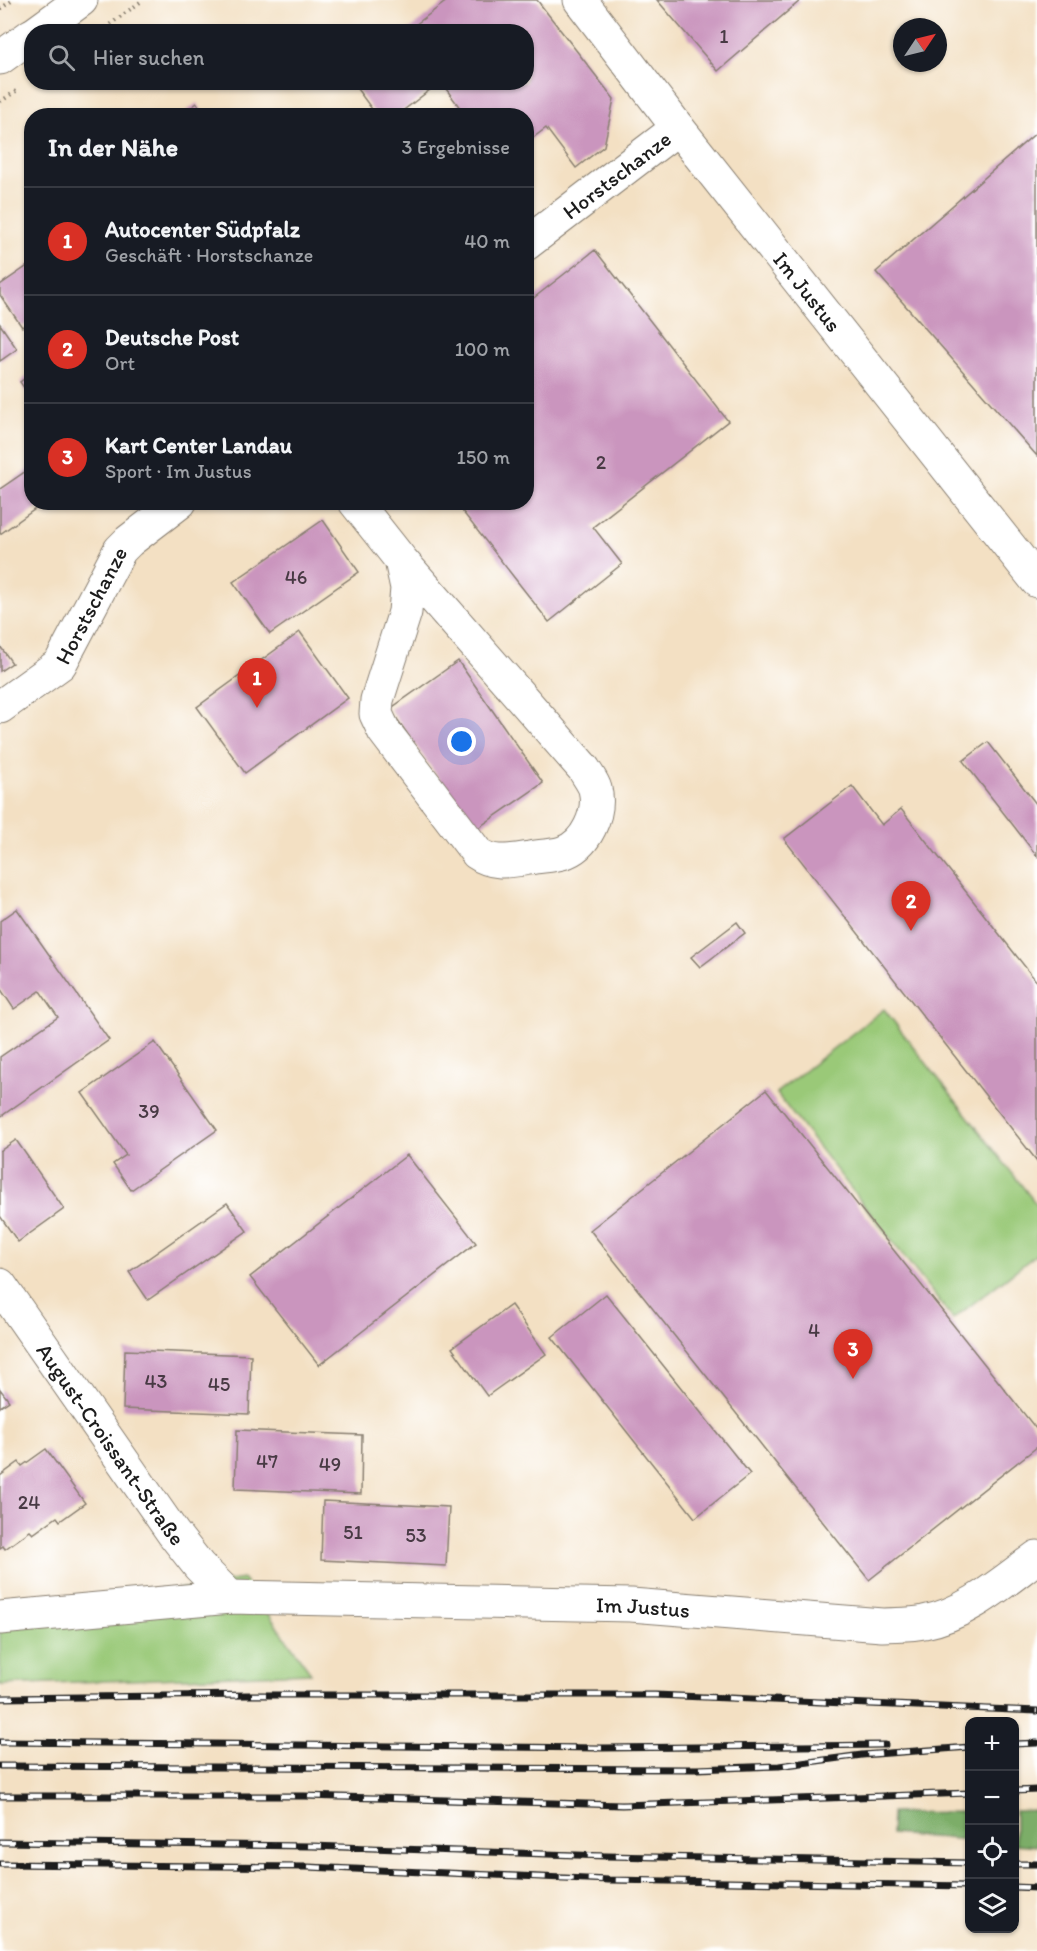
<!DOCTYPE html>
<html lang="de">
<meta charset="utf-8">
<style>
body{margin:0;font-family:Itim,sans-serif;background:#20242c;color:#f1f3f6}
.controls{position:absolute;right:18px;bottom:18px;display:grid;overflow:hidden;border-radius:12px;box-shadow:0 2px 4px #0004}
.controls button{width:54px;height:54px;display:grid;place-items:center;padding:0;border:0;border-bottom:2px solid #363941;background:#171b24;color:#f1f3f6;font:30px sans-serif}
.compass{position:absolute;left:893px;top:18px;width:54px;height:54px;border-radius:50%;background:#171b24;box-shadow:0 2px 4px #0004;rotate:55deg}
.you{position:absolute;left:462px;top:742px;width:21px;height:21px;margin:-15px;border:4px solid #fff;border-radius:50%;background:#1a73e8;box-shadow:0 0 0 9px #1a73e833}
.badge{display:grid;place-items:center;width:39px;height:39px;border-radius:50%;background:#d93025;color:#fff;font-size:20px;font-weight:700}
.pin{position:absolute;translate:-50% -50px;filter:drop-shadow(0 2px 3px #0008)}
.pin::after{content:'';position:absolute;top:32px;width:21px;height:18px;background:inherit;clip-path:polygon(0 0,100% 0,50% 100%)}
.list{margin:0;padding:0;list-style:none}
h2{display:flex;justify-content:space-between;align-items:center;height:78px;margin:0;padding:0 24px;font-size:26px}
h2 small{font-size:20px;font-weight:400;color:#9ea1a6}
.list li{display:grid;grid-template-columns:39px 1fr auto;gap:18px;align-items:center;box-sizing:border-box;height:108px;padding:0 24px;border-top:2px solid #363941}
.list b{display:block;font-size:22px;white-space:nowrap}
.list p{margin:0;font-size:20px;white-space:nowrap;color:#9ea1a6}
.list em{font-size:20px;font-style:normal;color:#9ea1a6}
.icon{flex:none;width:33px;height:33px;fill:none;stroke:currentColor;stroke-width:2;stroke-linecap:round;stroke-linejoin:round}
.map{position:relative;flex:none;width:1037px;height:1951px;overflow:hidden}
.search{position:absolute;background:#171b24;box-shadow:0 2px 4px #0004;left:24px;top:24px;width:510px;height:66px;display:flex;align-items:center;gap:15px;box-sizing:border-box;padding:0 21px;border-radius:24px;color:#9ea1a6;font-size:22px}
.panel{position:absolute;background:#171b24;box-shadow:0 2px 4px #0004;left:24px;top:108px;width:510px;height:402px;border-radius:24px}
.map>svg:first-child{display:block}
</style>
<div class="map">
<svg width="1037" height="1951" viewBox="0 0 1037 1951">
<rect width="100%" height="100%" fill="#fff"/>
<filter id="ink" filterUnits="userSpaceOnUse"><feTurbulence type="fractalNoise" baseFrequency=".0167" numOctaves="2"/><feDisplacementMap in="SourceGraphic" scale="12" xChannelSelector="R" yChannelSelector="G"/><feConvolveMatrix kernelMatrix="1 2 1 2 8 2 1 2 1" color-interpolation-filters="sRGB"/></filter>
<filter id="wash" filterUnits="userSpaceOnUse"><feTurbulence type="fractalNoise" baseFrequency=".008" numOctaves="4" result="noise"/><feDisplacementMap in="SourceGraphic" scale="24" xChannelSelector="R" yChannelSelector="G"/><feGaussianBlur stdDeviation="1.35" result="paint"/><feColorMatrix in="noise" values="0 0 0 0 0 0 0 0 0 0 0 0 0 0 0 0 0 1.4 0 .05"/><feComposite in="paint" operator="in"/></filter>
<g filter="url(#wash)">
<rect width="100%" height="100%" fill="#f3e0c3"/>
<!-- green -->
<g fill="#9ac978" stroke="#5b724a" stroke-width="1.5">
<path d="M884 1009 1037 1205V1254L953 1319 776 1093Z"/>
<path d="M243 1579 311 1673 0 1685V1616Z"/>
</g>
<!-- forest -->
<g fill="#7bad68" stroke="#4c6442" stroke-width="1.5">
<path d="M1037 1810V1846L1015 1844V1811Z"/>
<path d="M969 1812V1840L891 1834 892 1813Z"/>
</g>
<g id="blocks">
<!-- building -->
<g fill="#ca95be">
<path d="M448 0H537L614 99 604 146 576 168 546 128 526 143V116H466L441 82H526V32H406Z"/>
<path d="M657 0H801L718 71Z"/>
<path d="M352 82H440L396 116H377Z"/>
<path d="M197 103 205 116H180Z"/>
<path d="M1037 132V456L876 272Z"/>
<path d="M595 250 728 421 593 527 622 564 549 622 455 502H526V304Z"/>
<path d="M32 263V321L22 327 0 295V285Z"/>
<path d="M0 324 17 349 0 361Z"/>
<path d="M32 373V399L20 382Z"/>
<path d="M32 467V502H45L0 534V489Z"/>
<path d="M323 520 359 572 270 634 233 582Z"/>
<path d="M300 632 348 698 245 773 197 707Z"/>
<path d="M0 646 12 663 0 671Z"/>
<path d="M458 661 543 783 475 830 390 709Z"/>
<path d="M988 742 1037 805V856L963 761Z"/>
<path d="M852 786 882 825 901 809 1037 982V1161L784 839Z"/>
<path d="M17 909 109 1040 0 1117V1057L58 1017 40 991 14 1009 0 988V921Z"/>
<path d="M737 922 745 933 700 967 691 957Z"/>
<path d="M155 1042 217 1130 131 1190 113 1164 126 1155 82 1093Z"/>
<path d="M766 1090 1037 1430V1447L869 1580 590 1230Z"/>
<path d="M16 1140 64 1209 18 1242 0 1216V1151Z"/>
<path d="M407 1155 476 1243 319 1365 250 1277Z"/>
<path d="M227 1203 247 1231 148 1300 129 1272Z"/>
<path d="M606 1294 750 1474 695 1518 552 1337Z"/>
<path d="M511 1305 546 1354 487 1396 452 1348Z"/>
<path d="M125 1350 251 1355 249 1414 123 1409Z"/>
<path d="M0 1389 9 1401 0 1407Z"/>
<path d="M237 1430 362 1435 361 1494 235 1489Z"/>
<path d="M46 1449 85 1503 60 1521 57 1517 33 1534 30 1531 5 1549 3 1546 0 1548V1476L19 1462 22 1466Z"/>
<path d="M323 1501 449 1507 446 1566 321 1560Z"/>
</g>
</g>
</g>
<g filter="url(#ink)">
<use href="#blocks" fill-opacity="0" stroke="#887e70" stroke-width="1.5"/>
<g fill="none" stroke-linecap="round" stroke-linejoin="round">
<defs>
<g id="minor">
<path id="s1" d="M580 0 678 128 1037 581"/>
<path d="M37 32 81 0"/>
<path d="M0 58 32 35"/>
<path id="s2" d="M526 244 678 128"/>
<path d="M355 502 401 560 584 769C587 775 593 782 595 789 601 813 586 846 562 853 552 856 540 856 530 858 510 861 494 865 477 853L384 731 376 714 377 700 405 612 407 588 401 560"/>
<path id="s3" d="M0 707 60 664 120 550 129 541 180 502"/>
<path id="s4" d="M0 1285 173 1533 199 1566 230 1597"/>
<path id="s5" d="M0 1618 230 1597 631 1605 882 1625C896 1624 911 1625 924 1622 967 1614 1003 1582 1037 1557"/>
</g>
</defs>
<!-- minor casing -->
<use href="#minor" stroke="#887e70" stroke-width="35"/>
<!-- path -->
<g stroke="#887e70" stroke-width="4" stroke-dasharray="1.5 4.5" stroke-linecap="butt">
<path d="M0 9 13 0"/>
<path d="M105 28 143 0"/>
<path d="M0 102 19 89"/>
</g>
<!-- minor -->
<use href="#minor" stroke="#fff" stroke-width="33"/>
<defs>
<g id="rail">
<path d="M0 1698 250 1695H655L1037 1711"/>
<path d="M0 1742 602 1748 885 1745"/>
<path d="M1014 1744 1037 1743"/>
<path d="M0 1766 696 1769 779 1766 862 1755 970 1747"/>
<path d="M1014 1791 1037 1790"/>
<path d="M0 1796H304L622 1805 970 1793"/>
<path d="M0 1842 311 1846 606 1856 970 1863"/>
<path d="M0 1864 307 1867 609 1880 970 1886"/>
<path d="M1014 1864H1037"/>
<path d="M1014 1887 1037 1888"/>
</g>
</defs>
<!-- rail casing -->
<use href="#rail" stroke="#1c1c1c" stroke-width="7"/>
<!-- rail -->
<use href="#rail" stroke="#fff" stroke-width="4.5" stroke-dasharray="14" stroke-linecap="butt"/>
</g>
</g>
<g text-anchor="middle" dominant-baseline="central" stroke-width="4.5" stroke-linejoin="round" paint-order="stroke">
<!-- number labels -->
<g font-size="20" fill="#483a44">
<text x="724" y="36">1</text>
<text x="601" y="462">2</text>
<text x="296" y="577">46</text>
<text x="149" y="1111">39</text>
<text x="814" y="1330">4</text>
<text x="156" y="1381">43</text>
<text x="219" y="1384">45</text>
<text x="267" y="1461">47</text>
<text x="330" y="1464">49</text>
<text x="29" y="1502">24</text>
<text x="353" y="1532">51</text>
<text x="416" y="1535">53</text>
</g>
<!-- street labels -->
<g font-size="22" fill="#1c1c1c" stroke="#fff">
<text stroke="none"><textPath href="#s2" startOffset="114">Horstschanze</textPath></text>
<text stroke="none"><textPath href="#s1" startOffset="370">Im Justus</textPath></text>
<text stroke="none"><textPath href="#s3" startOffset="140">Horstschanze</textPath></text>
<text stroke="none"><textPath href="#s4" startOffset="194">August-Croissant-Straße</textPath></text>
<text stroke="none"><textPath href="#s5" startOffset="644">Im Justus</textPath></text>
</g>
</g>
</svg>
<div class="controls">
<button>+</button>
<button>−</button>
<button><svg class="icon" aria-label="locate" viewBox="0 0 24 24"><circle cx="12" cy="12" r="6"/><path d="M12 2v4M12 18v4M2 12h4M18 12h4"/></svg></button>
<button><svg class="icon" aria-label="layers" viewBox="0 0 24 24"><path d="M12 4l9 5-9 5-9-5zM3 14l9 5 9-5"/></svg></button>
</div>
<svg class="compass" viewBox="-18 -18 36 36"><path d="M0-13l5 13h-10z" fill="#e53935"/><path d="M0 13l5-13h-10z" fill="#9ea1a6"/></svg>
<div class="you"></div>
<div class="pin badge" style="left:257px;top:708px">1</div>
<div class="pin badge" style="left:911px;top:931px">2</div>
<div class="pin badge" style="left:853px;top:1379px">3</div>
<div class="search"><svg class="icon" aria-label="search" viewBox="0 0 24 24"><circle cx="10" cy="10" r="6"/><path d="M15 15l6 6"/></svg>Hier suchen</div>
<section class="panel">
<h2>In der Nähe<small>3 Ergebnisse</small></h2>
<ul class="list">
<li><span class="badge">1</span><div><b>Autocenter Südpfalz</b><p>Geschäft · Horstschanze</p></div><em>40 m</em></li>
<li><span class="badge">2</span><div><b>Deutsche Post</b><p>Ort</p></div><em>100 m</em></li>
<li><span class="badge">3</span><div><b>Kart Center Landau</b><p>Sport · Im Justus</p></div><em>150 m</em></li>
</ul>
</section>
</div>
